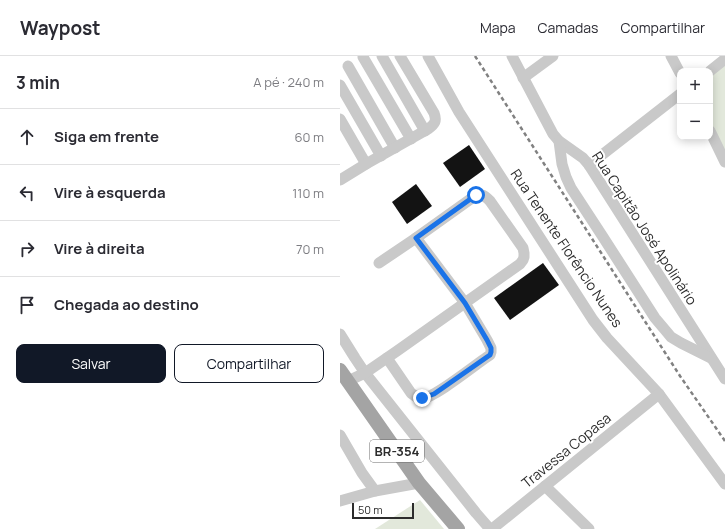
<!DOCTYPE html>
<html lang="pt">
<meta charset="utf-8">
<style>
body{margin:0;font-family:Manrope,sans-serif;background:#f2f2f3;color:#2b2b33}
.controls{position:absolute;right:12px;top:12px;display:grid;overflow:hidden;border-radius:8px;box-shadow:0 2px 10px #0003}
.controls button{width:36px;height:36px;display:grid;place-items:center;padding:0;border:0;border-bottom:1px solid #e1e1e2;background:#fff;color:#2b2b33;font:20px sans-serif}
.scale{position:absolute;left:12px;bottom:10px;width:62px;box-sizing:border-box;padding-left:4px;border:2px solid #2c2c2c;border-top:0;font-size:11px;line-height:14px;white-space:nowrap;color:#2c2c2c;-webkit-text-stroke:3px #fff;paint-order:stroke}
.stop{position:absolute;width:12px;height:12px;margin:-9px;border:3px solid #1a73e8;border-radius:50%;background:#fff}
.stop.end{background:#1a73e8;border-color:#fff;box-shadow:0 1px 4px #0008}
.list{margin:0;padding:0;list-style:none}
h2{display:flex;justify-content:space-between;align-items:center;height:52px;margin:0;padding:0 16px;font-size:17px}
h2 small{font-size:13px;font-weight:400;color:#7c7c81}
.list li{display:grid;grid-template-columns:26px 1fr auto;gap:12px;align-items:center;box-sizing:border-box;height:56px;padding:0 16px;border-top:1px solid #e1e1e2}
.list b{display:block;font-size:15px;white-space:nowrap}
.list em{font-size:13px;font-style:normal;color:#7c7c81}
.actions{display:flex;gap:8px;padding:12px 16px}
.actions a{flex:1;padding:9px 0;border:1px solid #111827;border-radius:8px;text-align:center;font-size:14px;color:#111827}
.actions .main{background:#111827;color:#fff}
.icon{flex:none;width:22px;height:22px;fill:none;stroke:currentColor;stroke-width:2;stroke-linecap:round;stroke-linejoin:round}
.map{position:relative;flex:none;width:385px;height:473px;overflow:hidden}
header{display:flex;align-items:center;gap:24px;box-sizing:border-box;height:56px;padding:0 20px;background:#fff;border-bottom:1px solid #e1e1e2}
header strong{font-size:19px}
nav{display:flex;gap:22px;margin-inline-start:auto;font-size:14px}
main{display:flex}
aside{flex:1;background:#fff}
.map>svg:first-child{display:block}
</style>
<header>
<strong>Waypost</strong>
<nav><a>Mapa</a><a>Camadas</a><a>Compartilhar</a></nav>
</header>
<main>
<aside>
<h2>3 min<small>A pé · 240 m</small></h2>
<ul class="list">
<li><svg class="icon" aria-label="ahead" viewBox="0 0 24 24"><path d="M12 20V5M6 11l6-6 6 6"/></svg><div><b>Siga em frente</b></div><em>60 m</em></li>
<li><svg class="icon" aria-label="left" viewBox="0 0 24 24"><path d="M17 20v-9H6M10 6l-5 5 5 5"/></svg><div><b>Vire à esquerda</b></div><em>110 m</em></li>
<li><svg class="icon" aria-label="right" viewBox="0 0 24 24"><path d="M7 20v-9h11M14 6l5 5-5 5"/></svg><div><b>Vire à direita</b></div><em>70 m</em></li>
<li><svg class="icon" aria-label="arrive" viewBox="0 0 24 24"><path d="M6 21V4h12l-3 4 3 4H6"/></svg><div><b>Chegada ao destino</b></div></li>
</ul>
<div class="actions"><a class="main">Salvar</a><a>Compartilhar</a></div>
</aside>
<div class="map">
<svg width="385" height="473" viewBox="0 0 385 473">
<rect width="100%" height="100%" fill="#fff"/>
<!-- green -->
<g fill="#e2e8db">
<path d="M385 3V106L370 76V15Z"/>
<path d="M80 444 104 473H35Z"/>
</g>
<!-- building -->
<g fill="#131313">
<path d="M129 89 145 113 120 131 103 107Z"/>
<path d="M76 128 92 150 67 168 52 146Z"/>
<path d="M203 207 219 229 170 264 154 242Z"/>
</g>
<g fill="none" stroke-linecap="round" stroke-linejoin="round">
<!-- minor -->
<g stroke="#c9c9c9" stroke-width="11">
<path d="M42 0 85 75"/>
<path d="M88 0 119 56 253 264 267 282 319 338 385 428"/>
<path d="M172 0 213 78 219 85 243 102 249 109 385 323"/>
<path d="M331 0 340 17"/>
<path d="M23 1 71 83"/>
<path d="M8 10 55 92"/>
<path d="M370 15 385 3"/>
<path d="M183 22 213 0"/>
<path d="M0 29 41 100"/>
<path d="M0 63 26 108"/>
<path d="M370 75 385 106"/>
<path d="M219 85 222 108 226 121 231 132 263 181 315 262 326 275 331 281 341 287 371 302"/>
<path d="M249 109 340 38"/>
<path d="M0 124 26 108 88 73C95 68 97 65 94 57L60 0"/>
<path d="M0 278 15 302 25 317 136 457 150 473"/>
<path d="M47 302 71 337C75 340 78 343 83 342 94 342 135 309 147 301L150 299 151 296V292L147 284 125 247 76 182"/>
<path d="M8 325 25 317 57 295 180 208 183 204 184 201V197L183 192 150 145C143 138 141 137 132 142L76 182 39 207"/>
<path d="M0 379 22 417 35 435"/>
<path d="M205 430 249 473"/>
<path d="M0 445 35 435 79 427"/>
<path d="M152 473 319 338"/>
</g>
<!-- major -->
<path stroke="#a4a4a4" stroke-width="14" d="M0 314 79 427 118 473"/>
<!-- rail -->
<path stroke="#818181" stroke-width="2.5" stroke-dasharray="4 3" stroke-linecap="butt" d="M135 0 340 320 385 385"/>
</g>
<g fill="none" stroke-linecap="round" stroke-linejoin="round">
<!-- route -->
<path stroke="#1a73e8" stroke-width="5" d="M82 342 94 338 147 301 150 299 151 296V292L147 284 125 247 76 182 136 139"/>
</g>
<g text-anchor="middle" dominant-baseline="central" stroke-width="4" stroke-linejoin="round" paint-order="stroke">
<!-- shield labels -->
<rect fill="#fff" stroke="#6b6b6b" stroke-width="1" x="30" y="384" width="54" height="22" rx="3"/>
<g font-size="13" font-weight="bold" fill="#2c2c2c">
<text x="57" y="395">BR-354</text>
</g>
<!-- street labels -->
<g font-size="14" fill="#2c2c2c" stroke="#fff">
<text transform="translate(305 172) rotate(57)">Rua Capitão José Apolinário</text>
<text transform="translate(227 192) rotate(56)">Rua Tenente Florêncio Nunes</text>
<text transform="translate(226 394) rotate(-39)">Travessa Copasa</text>
</g>
</g>
</svg>
<div class="controls">
<button>+</button>
<button>−</button>
</div>
<div class="scale">50 m</div>
<div class="stop" style="left:136px;top:139px"></div>
<div class="stop end" style="left:82px;top:342px"></div>
</div>
</main>
